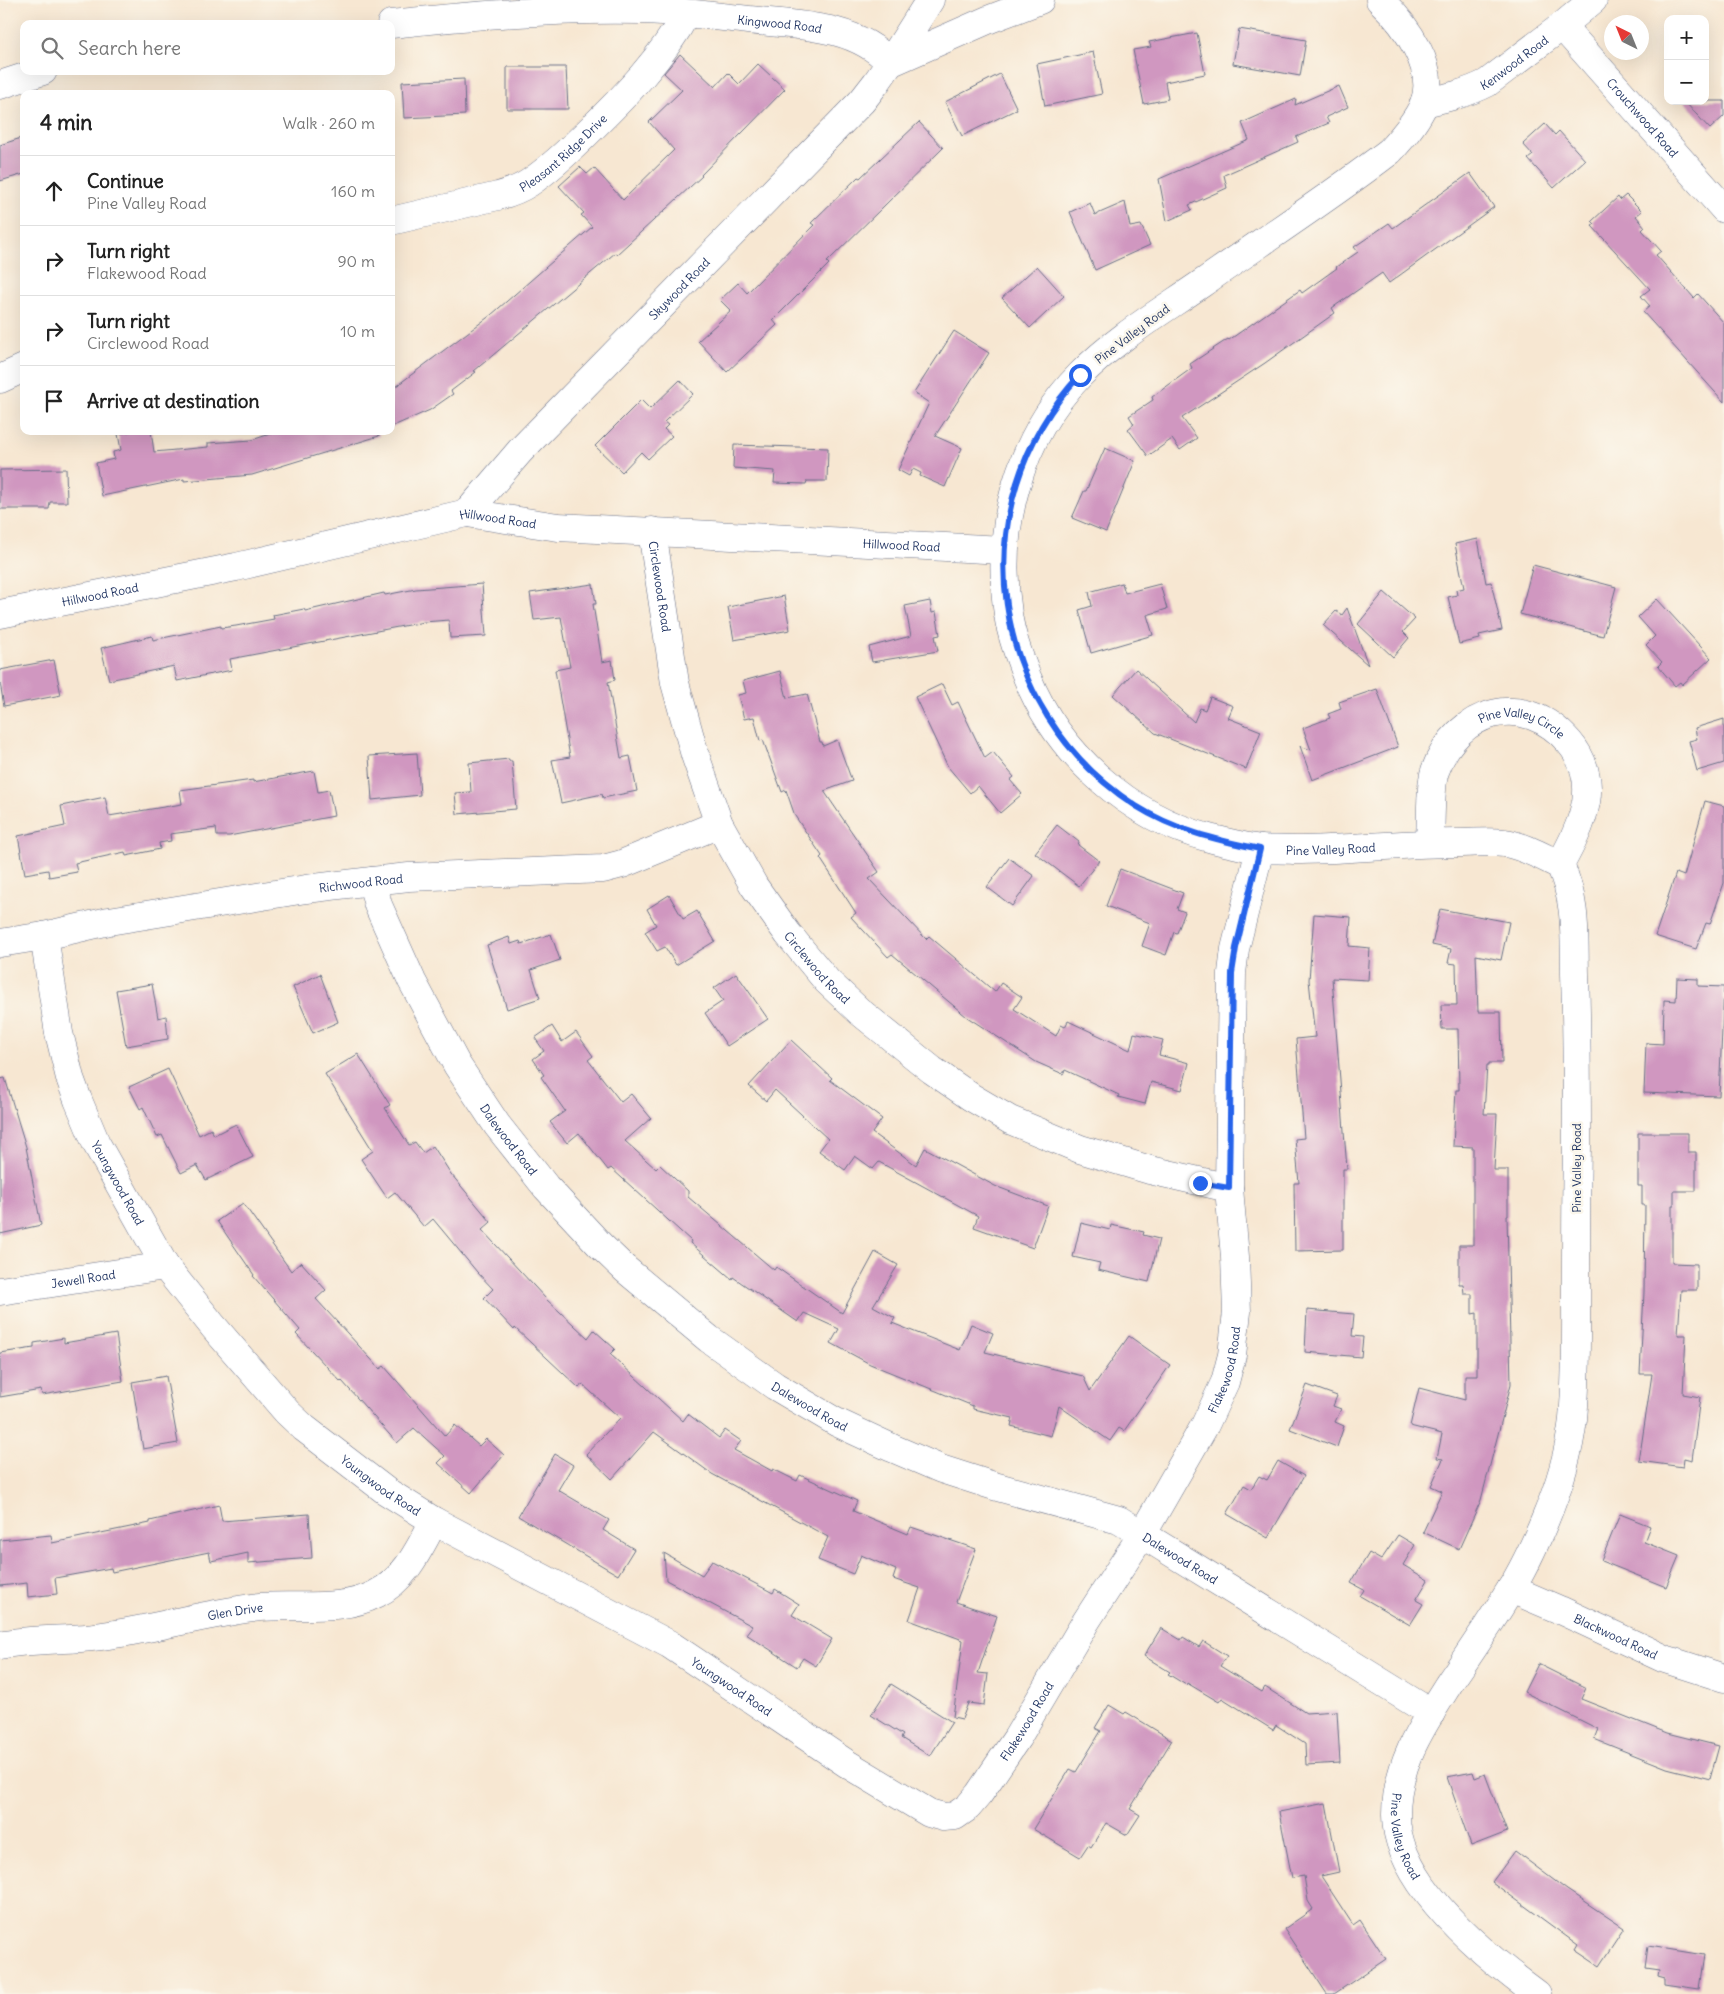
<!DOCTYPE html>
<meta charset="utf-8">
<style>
body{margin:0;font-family:Delius,sans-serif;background:#f6f6f6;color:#222}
.controls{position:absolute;right:15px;top:15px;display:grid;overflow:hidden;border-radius:10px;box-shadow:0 5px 20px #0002}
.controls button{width:45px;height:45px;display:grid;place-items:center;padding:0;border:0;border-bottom:1px solid #e0e0e0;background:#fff;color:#222;font:25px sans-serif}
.compass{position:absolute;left:1604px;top:15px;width:45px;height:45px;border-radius:50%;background:#fff;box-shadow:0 5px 20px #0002;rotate:317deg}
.stop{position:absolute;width:15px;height:15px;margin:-11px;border:4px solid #2563eb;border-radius:50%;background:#fff}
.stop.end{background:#2563eb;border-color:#fff;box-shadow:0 1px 5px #0008}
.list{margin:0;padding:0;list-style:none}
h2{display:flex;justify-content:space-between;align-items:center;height:65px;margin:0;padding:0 20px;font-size:21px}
h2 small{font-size:16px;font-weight:400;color:#767676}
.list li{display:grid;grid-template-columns:32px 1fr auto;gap:15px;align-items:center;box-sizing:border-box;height:70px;padding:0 20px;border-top:1px solid #e0e0e0}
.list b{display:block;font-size:19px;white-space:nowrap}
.list p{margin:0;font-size:16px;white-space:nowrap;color:#767676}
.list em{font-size:16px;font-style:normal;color:#767676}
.icon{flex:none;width:28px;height:28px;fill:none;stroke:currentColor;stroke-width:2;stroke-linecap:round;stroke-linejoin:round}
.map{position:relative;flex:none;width:1724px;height:1994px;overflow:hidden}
.search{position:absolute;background:#fff;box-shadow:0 5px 20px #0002;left:20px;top:20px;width:375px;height:55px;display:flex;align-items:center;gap:12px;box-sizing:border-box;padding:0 18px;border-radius:10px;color:#767676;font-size:19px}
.panel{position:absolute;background:#fff;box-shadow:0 5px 20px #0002;left:20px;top:90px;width:375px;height:345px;border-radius:10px}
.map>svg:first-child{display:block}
</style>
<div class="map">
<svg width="1724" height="1994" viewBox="0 0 1724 1994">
<rect width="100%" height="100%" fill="#fbf7ec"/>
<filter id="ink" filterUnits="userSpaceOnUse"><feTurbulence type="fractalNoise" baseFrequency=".02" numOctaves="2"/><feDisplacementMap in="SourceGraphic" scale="10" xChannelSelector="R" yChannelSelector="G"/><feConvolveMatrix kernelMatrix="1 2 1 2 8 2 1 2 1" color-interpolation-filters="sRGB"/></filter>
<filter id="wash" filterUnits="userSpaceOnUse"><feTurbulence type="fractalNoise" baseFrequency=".0096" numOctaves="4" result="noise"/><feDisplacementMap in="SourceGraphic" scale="20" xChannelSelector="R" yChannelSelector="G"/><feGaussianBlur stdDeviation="1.12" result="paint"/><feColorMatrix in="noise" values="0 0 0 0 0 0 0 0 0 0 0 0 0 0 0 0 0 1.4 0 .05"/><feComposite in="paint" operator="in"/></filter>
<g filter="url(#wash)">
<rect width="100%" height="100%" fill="#f7e7d2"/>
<g id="blocks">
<!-- building -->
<g fill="#d097c0">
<path d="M1239 29 1306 40 1300 76 1233 64Z"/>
<path d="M1197 33 1205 74 1165 82 1168 99 1144 104 1133 50 1151 47 1149 42Z"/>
<path d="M1093 52 1102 94 1045 106 1037 64Z"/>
<path d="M680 54 715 87 728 73 739 84 758 64 785 89 701 175 702 176 617 254 615 253 474 371 476 372 451 391 453 394 430 410 391 427V390L491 315 592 227 581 215 584 213 559 186 580 167 587 174 594 168 623 200 674 150 649 122 682 90 664 73Z"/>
<path d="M507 67H566L568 109H507Z"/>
<path d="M1000 74 1017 109 962 136 945 102Z"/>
<path d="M464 79 465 115 404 118 402 82Z"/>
<path d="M1339 86 1348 107 1326 117 1329 123 1296 137 1298 142 1224 175 1227 188 1189 205 1192 210 1167 221 1159 179 1249 140 1242 123 1296 99 1295 105Z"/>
<path d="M1684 101H1724V116L1710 129Z"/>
<path d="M919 122 943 148 827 262 829 264 773 320 777 325 727 372 698 341 731 311 720 300 738 283 747 293 814 225 811 223 858 177 860 178Z"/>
<path d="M1545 124 1555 135 1559 131 1585 160 1554 188 1528 159 1533 155 1523 144Z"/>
<path d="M24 137V174L0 181V145Z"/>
<path d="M1470 173 1494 207 1389 283 1382 273 1332 308 1335 313 1265 363 1182 418 1197 438 1180 450 1172 439 1148 456 1128 429 1134 424 1129 416 1153 400 1152 397 1192 368 1190 364 1228 339 1229 340 1300 290 1302 293 1337 268 1336 267 1358 252 1354 247 1389 223 1393 228Z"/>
<path d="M1626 195 1642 211 1636 216 1645 227 1642 230 1661 251 1656 255 1694 298 1698 294 1724 323V402L1643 312 1650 306 1641 296 1650 289 1592 226 1595 224 1592 221 1618 197 1620 200Z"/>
<path d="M1125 202 1130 227 1141 225 1150 245 1095 270 1070 212 1090 203 1095 215Z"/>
<path d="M1037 266 1064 296 1030 328 1002 298Z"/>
<path d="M954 331 989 353 935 436 962 448 945 487 920 476 921 473 913 469 909 476 898 470 929 403 914 393Z"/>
<path d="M680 380 693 394 664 422 668 425 664 429 672 436 648 459 641 452 622 472 595 446 641 400 650 409Z"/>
<path d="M133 431H151L154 452 208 447V443L252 440 279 431H378L379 436 252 475 184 481V479L102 496 96 463 114 459 113 452 121 450 118 434Z"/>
<path d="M734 445 828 448 827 481H807L806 484 774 483 775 471 733 468Z"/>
<path d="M1105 448 1135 461 1106 532 1072 518 1084 491H1086Z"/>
<path d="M66 469 67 502H50L49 509H0V470Z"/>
<path d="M1478 539 1486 583 1491 582 1502 630 1479 635 1480 639 1459 644 1448 597 1457 595 1456 590 1464 588 1455 544Z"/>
<path d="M1533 565 1616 587 1603 636 1520 614Z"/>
<path d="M1122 583 1125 593 1160 584 1167 609 1147 615 1153 635 1091 653 1079 610 1092 606 1089 592Z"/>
<path d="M482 584 486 636 450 638 449 620 424 622 230 659 232 670 177 681 174 666 109 680 101 648 152 636 153 640 221 626V628L236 626 274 619 273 615 304 609 305 611 384 593 385 595 416 589Z"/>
<path d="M593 584 596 604H593L602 662 612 660 615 680 608 682 621 758 630 756 637 791 603 798 602 794 561 803 552 760 570 757 555 670 570 667 561 617 534 620 530 593Z"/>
<path d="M1384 592 1415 619 1403 632 1409 638 1393 657 1358 624Z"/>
<path d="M784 596 790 630 734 640 728 607Z"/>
<path d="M1657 599 1711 658 1682 685 1680 682 1675 686 1658 666 1662 662 1646 645 1655 636 1638 617Z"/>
<path d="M930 601 932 613 936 612 940 635 935 636 938 651 872 662 869 647 911 636 905 606Z"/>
<path d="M1347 608 1368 665 1323 625 1336 611 1342 615Z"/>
<path d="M54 660 61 695 4 706 0 683V670Z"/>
<path d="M1136 669 1194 722 1200 708 1205 710 1210 697 1233 706 1228 718 1261 731 1246 769 1155 733 1113 695Z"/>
<path d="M780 671 787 698 807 694 820 742H822L823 746 837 740 852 781 824 791 879 872 869 879 926 939 929 936 995 992 1001 983 1022 997 1014 1009 1056 1036 1061 1025 1065 1027 1068 1021 1130 1050 1134 1033 1163 1040 1159 1055 1189 1063 1182 1090 1151 1082 1145 1104 1118 1097 1119 1095 1065 1070 1063 1074 1036 1062 967 1017 892 954 888 957 851 917 856 913 820 858 822 856 795 816 786 790 782 792 763 740 760 741 754 717 744 719 738 695 746 693 743 681Z"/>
<path d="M942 684 952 705 958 702 985 758 993 752 1014 777 1010 780 1022 794 1000 813 978 786 970 793 948 767 915 697Z"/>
<path d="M1377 689 1398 747 1312 780 1300 746 1311 750 1303 728 1330 718 1328 714 1341 709 1339 702Z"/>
<path d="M1724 719V763L1697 771 1689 741 1697 739 1695 728Z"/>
<path d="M417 753 420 795 372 800 369 756Z"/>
<path d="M509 759V761H512L516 809 457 814 455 793 471 792 469 763Z"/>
<path d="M314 771 318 792 329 790 334 816 229 836H217L216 828 170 834 171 841 159 843 160 849 126 856 125 852 75 863 77 872 49 877 48 870 25 874 18 836 65 826 61 806 105 797 109 816 182 804 180 790 253 780V782Z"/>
<path d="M1705 801 1724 806V883L1710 924 1706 923 1696 949 1655 936 1676 873 1684 876Z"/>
<path d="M1057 825 1079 842 1078 845 1099 861 1079 886 1035 853Z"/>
<path d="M1009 858 1034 876 1012 906 987 887Z"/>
<path d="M1120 869 1183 893 1177 909 1185 912 1177 933 1174 932 1166 955 1142 946 1150 923 1106 906Z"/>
<path d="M669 895 683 919 697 911 715 941 676 965 665 947 657 951 645 932 656 925 647 909Z"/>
<path d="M1440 909 1509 922 1501 960 1476 955 1478 1012H1501L1502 1063H1489V1065H1487L1484 1114H1497L1494 1170H1508V1216H1507L1511 1384 1481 1500 1459 1549 1423 1532 1442 1491 1431 1486 1443 1459 1437 1458 1442 1434 1410 1426 1419 1388 1465 1400V1375H1477V1313L1472 1314V1294H1464L1463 1284H1459V1245H1473V1147L1453 1146 1456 1090H1459L1458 1029H1442L1441 1005H1457L1456 964 1448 963 1451 949 1432 945Z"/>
<path d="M1314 914 1351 917 1349 946 1370 948 1368 980 1332 978 1347 1169H1343V1250L1295 1251 1294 1183H1299L1295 1139 1304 1138 1296 1039 1315 1037 1309 980Z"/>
<path d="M551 934 560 960 531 970 540 998 507 1009 487 945 509 937 511 944 520 941 521 944Z"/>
<path d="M736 973 768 1019 727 1046 705 1013 723 1001 714 988Z"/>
<path d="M320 974 338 1022 313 1033 293 987Z"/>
<path d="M1677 978 1698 979V986L1724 987 1719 1096 1644 1093 1646 1043 1663 1044 1664 1000 1676 1001Z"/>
<path d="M152 984 158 1018 166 1016 168 1039 126 1046 116 990Z"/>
<path d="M552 1026 562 1042 576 1032 593 1056 588 1060 621 1102 631 1094 651 1118 625 1141 656 1169 660 1165 688 1191V1197L774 1270 776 1267 842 1313 875 1252 898 1265 873 1306 895 1318 892 1323 960 1350 971 1324 993 1333 985 1352 1083 1376 1090 1391 1129 1336 1170 1365 1124 1431 1119 1428 1110 1441 1059 1406 1051 1436 1011 1426 1013 1418 973 1409V1406L870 1364 831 1343 839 1329 804 1313 798 1322 733 1277 732 1279 690 1243 691 1241 611 1168 608 1170 579 1133 567 1143 550 1122 565 1111 541 1077 544 1075 533 1059 544 1051 535 1038Z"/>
<path d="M791 1040 832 1078 830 1080 882 1119 872 1133 916 1165 925 1148 995 1186 1048 1206 1033 1248 974 1227 978 1216 879 1162 873 1169 855 1156 845 1170 819 1151 828 1139 775 1090 766 1101 749 1086Z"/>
<path d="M358 1054 390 1105 385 1108 409 1145 415 1142 423 1153 433 1146 451 1174 491 1222 482 1230 546 1299 588 1338 594 1330 615 1349 610 1354 683 1421 688 1414 719 1438 725 1430 741 1441 734 1450 772 1471 773 1469 797 1481 800 1475 857 1501 853 1511 908 1534 911 1527 976 1549 956 1602 997 1616 978 1673 988 1674 984 1705 968 1703 962 1719 953 1717 963 1640 909 1620 920 1588 893 1579 896 1570 861 1555 853 1574 818 1560 828 1537 712 1474 654 1432 612 1479 586 1454 620 1418 582 1384 579 1388 515 1328 514 1330 484 1298 493 1289 477 1272 433 1219 424 1227 395 1192 387 1198 361 1159 373 1151 325 1074Z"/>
<path d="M168 1069 199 1135 211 1129 214 1135 236 1124 253 1157 206 1180 197 1165 181 1173 162 1135 157 1137 143 1107 140 1109 129 1087Z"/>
<path d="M5 1078 26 1147 41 1225 0 1234V1079Z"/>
<path d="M1638 1133H1688V1152H1696V1191H1674V1205H1672V1263L1697 1264V1290H1681L1678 1335H1686L1683 1394 1700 1397 1692 1460 1684 1458 1683 1467 1639 1461 1652 1374H1640L1644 1292 1645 1205H1642V1186H1638Z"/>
<path d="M243 1203 291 1271 301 1262 326 1290 316 1299 380 1369 384 1366 445 1436 455 1425 479 1446 486 1439 504 1455 471 1493 438 1463 445 1456 414 1428 397 1443 342 1381 341 1382 296 1334 300 1330 253 1276 254 1275 217 1221Z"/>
<path d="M1081 1223 1110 1230 1111 1225 1144 1232 1143 1235 1159 1239 1149 1282 1098 1270 1100 1263 1073 1257Z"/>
<path d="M1307 1310 1354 1314 1352 1336 1363 1337 1361 1357 1305 1352Z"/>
<path d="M116 1334 123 1381 42 1395 41 1390 0 1397V1353L34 1348V1343L64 1338V1343Z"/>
<path d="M166 1376 178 1443 143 1449 132 1382Z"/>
<path d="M1307 1385 1337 1396 1333 1406 1341 1409 1335 1422 1344 1426 1337 1447 1290 1429Z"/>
<path d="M555 1454 573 1465 558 1490 609 1520 603 1530 634 1549 618 1575 518 1516Z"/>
<path d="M1278 1461 1304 1476 1268 1538 1227 1514 1244 1485 1251 1489 1259 1476 1267 1480Z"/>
<path d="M219 1505 222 1521 309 1514 312 1558 248 1563V1553L211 1561 209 1552 112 1572 111 1568 55 1578 57 1594 28 1597 27 1583 0 1586V1540L51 1535 52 1543 150 1523V1521Z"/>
<path d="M1620 1514 1650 1526 1644 1542 1679 1556 1666 1587 1601 1561Z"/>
<path d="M1398 1535 1415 1545 1403 1565 1428 1580 1416 1600 1423 1604 1410 1625 1360 1596 1364 1590 1351 1583 1369 1553 1381 1560Z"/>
<path d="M664 1553 702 1575 712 1561 773 1593 775 1589 799 1604 792 1615 832 1639 816 1666 803 1658 797 1667 746 1634 752 1626 666 1580Z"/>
<path d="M1161 1628 1181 1640 1183 1637 1199 1647 1203 1641 1227 1656 1220 1666 1262 1692 1265 1687 1306 1713 1337 1711 1340 1763 1306 1765 1305 1744 1276 1725 1273 1730 1222 1698 1219 1702 1187 1683 1186 1685 1168 1674 1170 1672 1144 1656Z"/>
<path d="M1538 1664 1586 1688 1581 1699 1667 1733 1719 1746 1710 1779 1667 1768 1594 1739 1598 1729 1524 1692Z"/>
<path d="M891 1684 952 1722 930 1756 901 1738 903 1735 871 1715Z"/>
<path d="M1109 1705 1124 1714 1126 1712 1172 1740 1130 1809 1140 1815 1127 1835 1106 1823 1091 1847 1088 1845 1080 1857 1033 1829 1070 1769 1076 1772 1101 1731 1095 1728Z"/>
<path d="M1473 1772 1475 1778 1485 1774 1507 1832 1471 1846 1447 1777Z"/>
<path d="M1326 1803 1339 1872 1321 1876 1353 1925 1360 1920 1386 1959 1334 1994H1327L1284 1929 1313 1909 1308 1901 1304 1876 1292 1878 1279 1812Z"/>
<path d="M1515 1851 1567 1890 1624 1928 1599 1966 1575 1950 1578 1945 1492 1882Z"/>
<path d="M1648 1946 1704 1955 1699 1989 1665 1984V1978L1658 1976 1659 1970 1645 1968Z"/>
</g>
</g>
</g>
<g filter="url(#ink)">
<use href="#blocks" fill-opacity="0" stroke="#686f87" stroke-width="1"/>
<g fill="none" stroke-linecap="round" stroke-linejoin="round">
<defs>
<g id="minor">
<path id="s1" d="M1380 0C1405 24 1438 68 1424 104 1416 122 1403 137 1390 151 1329 198 1264 240 1201 284 1159 313 1115 339 1080 375 1018 438 995 529 1008 614 1011 635 1019 656 1027 677 1058 754 1129 817 1209 838 1225 842 1244 847 1261 849 1271 850 1283 849 1294 850 1349 850 1404 843 1459 843 1474 843 1490 841 1505 843 1524 846 1543 857 1560 865 1577 902 1574 934 1575 974 1577 1031 1577 1089 1577 1147 1576 1194 1576 1242 1576 1289 1576 1332 1577 1376 1573 1419 1569 1454 1559 1487 1545 1520 1535 1544 1523 1570 1509 1592 1490 1624 1469 1654 1448 1685 1422 1726 1396 1764 1396 1815 1396 1884 1485 1956 1537 1994"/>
<path id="s2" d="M391 24C472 15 561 8 642 10 677 11 713 16 748 20 795 25 856 24 890 63L930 0"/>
<path id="s3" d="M1562 26 1724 209"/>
<path d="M0 85 43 71"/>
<path id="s4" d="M1424 103C1446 98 1468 93 1487 83L1562 26 1593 0"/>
<path id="s5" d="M391 221 498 196C509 193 520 189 529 183 551 168 571 149 590 130 626 95 662 58 686 14"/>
<path d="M0 379 24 368"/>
<path id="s6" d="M467 513 520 451 862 101 876 83 890 63 990 19 1040 0"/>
<path id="s7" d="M652 531 675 683 695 755 719 824 754 886 788 934 827 981 859 1011 932 1070 971 1097 1010 1120 1080 1149 1150 1170 1229 1188"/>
<path id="s8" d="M0 614 236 567 467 513 558 527 1004 550"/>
<path id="s9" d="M1430 843C1431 826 1430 785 1435 771 1457 709 1524 690 1569 742 1583 758 1590 780 1586 802 1582 824 1571 845 1560 865"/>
<path id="s10" d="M372 881 378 905 412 981 457 1065 497 1125 546 1187 600 1245 625 1269 709 1339 775 1386 836 1422 892 1448 941 1469 994 1486 1119 1520 1431 1713"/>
<path id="s11" d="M44 936 59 1033 70 1078 78 1100 96 1143 165 1266 213 1326 287 1412 304 1428 386 1491 434 1521 669 1644 849 1765 929 1813 943 1817 955 1816 968 1807 979 1794 1017 1738 1085 1623 1143 1533 1205 1425 1225 1382 1232 1355 1237 1312 1235 1257 1229 1188 1232 973 1235 949 1260 849"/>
<path id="s12" d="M0 943 44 936 109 921 306 889 372 881 409 877 603 869 622 864 719 824"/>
<path id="s13" d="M0 1291 165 1266"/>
<path id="s14" d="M1511 1589 1560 1610 1665 1659 1724 1678"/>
<path id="s15" d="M0 1645C33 1638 69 1641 102 1636 156 1629 206 1613 260 1607 297 1604 342 1612 376 1594 406 1579 419 1549 434 1521"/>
</g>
</defs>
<!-- minor casing -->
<use href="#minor" stroke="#686f87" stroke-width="29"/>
<!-- minor -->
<use href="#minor" stroke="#fff" stroke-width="28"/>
</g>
</g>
<g fill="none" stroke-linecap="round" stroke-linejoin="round" filter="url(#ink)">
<!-- route -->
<path stroke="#2563eb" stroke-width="6" d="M1080 375C959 505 987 710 1136 806 1174 830 1216 840 1260 849L1236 948 1232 973 1229 1188 1200 1183"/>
</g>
<g text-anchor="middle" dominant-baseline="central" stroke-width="5" stroke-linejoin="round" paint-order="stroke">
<!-- street labels -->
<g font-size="12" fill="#1b2f5e" stroke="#fbf7ec">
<text stroke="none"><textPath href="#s2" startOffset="390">Kingwood Road</textPath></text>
<text stroke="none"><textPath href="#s4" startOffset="100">Kenwood Road</textPath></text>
<text stroke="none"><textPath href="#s3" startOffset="122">Crouchwood Road</textPath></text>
<text stroke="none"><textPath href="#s5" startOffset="189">Pleasant Ridge Drive</textPath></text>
<text stroke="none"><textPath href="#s6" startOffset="309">Skywood Road</textPath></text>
<text transform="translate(1132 334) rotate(-37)">Pine Valley Road</text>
<text stroke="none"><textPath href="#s8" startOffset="509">Hillwood Road</textPath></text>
<text stroke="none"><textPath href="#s8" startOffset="914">Hillwood Road</textPath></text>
<text stroke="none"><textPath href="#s7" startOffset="56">Circlewood Road</textPath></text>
<text stroke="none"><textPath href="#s8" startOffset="102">Hillwood Road</textPath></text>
<text stroke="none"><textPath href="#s9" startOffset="188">Pine Valley Circle</textPath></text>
<text stroke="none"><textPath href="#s1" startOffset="1259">Pine Valley Road</textPath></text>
<text stroke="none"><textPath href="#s12" startOffset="366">Richwood Road</textPath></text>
<text stroke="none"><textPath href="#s7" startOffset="476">Circlewood Road</textPath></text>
<text stroke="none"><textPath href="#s10" startOffset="294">Dalewood Road</textPath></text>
<text transform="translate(1576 1168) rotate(-90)">Pine Valley Road</text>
<text stroke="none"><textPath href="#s11" startOffset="260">Youngwood Road</textPath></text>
<text stroke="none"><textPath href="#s13" startOffset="84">Jewell Road</textPath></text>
<text stroke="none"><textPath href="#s11" startOffset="1856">Flakewood Road</textPath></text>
<text stroke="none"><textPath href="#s10" startOffset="699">Dalewood Road</textPath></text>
<text stroke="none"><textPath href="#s11" startOffset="665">Youngwood Road</textPath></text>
<text stroke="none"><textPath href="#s10" startOffset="1102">Dalewood Road</textPath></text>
<text stroke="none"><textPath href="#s15" startOffset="238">Glen Drive</textPath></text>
<text stroke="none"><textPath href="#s14" startOffset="115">Blackwood Road</textPath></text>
<text stroke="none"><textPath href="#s11" startOffset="1070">Youngwood Road</textPath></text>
<text stroke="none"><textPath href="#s11" startOffset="1451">Flakewood Road</textPath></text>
<text stroke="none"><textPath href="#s1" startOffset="2511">Pine Valley Road</textPath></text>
</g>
</g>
</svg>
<div class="controls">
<button>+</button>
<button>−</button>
</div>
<svg class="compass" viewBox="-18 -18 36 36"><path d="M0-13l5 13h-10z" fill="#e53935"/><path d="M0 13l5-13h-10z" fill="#767676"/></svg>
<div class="stop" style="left:1080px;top:375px"></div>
<div class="stop end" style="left:1200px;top:1183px"></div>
<div class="search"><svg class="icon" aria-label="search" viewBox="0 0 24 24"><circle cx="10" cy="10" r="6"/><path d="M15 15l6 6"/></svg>Search here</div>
<section class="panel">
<h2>4 min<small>Walk · 260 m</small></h2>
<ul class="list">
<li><svg class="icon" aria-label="ahead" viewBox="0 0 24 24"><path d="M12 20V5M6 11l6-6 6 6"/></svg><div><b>Continue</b><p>Pine Valley Road</p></div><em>160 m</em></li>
<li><svg class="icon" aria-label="right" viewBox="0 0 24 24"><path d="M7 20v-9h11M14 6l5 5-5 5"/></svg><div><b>Turn right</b><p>Flakewood Road</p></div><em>90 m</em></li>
<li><svg class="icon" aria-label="right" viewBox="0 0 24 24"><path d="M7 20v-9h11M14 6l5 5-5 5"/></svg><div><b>Turn right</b><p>Circlewood Road</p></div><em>10 m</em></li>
<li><svg class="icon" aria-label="arrive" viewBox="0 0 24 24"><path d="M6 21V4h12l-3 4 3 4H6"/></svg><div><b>Arrive at destination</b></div></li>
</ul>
</section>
</div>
